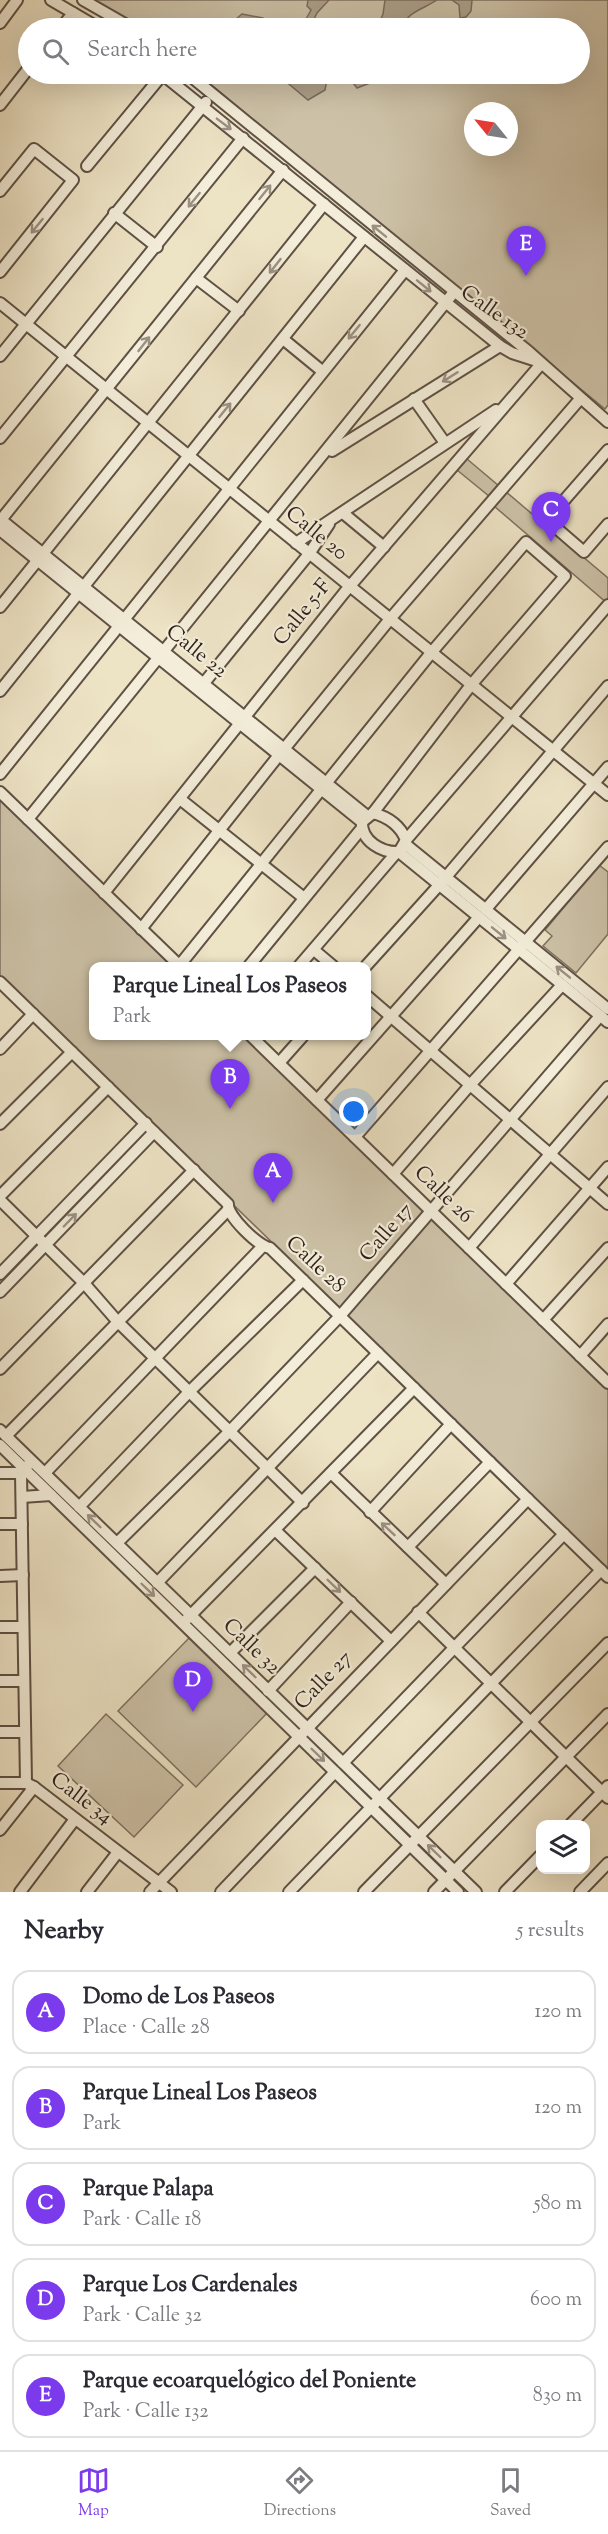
<!DOCTYPE html>
<meta charset="utf-8">
<style>
body{margin:0;font-family:"Sorts Mill Goudy",serif;background:#f2f2f3;color:#2b2b33}
.controls{position:absolute;right:18px;bottom:18px;display:grid;overflow:hidden;border-radius:12px;box-shadow:0 6px 24px #0002}
.controls button{width:54px;height:54px;display:grid;place-items:center;padding:0;border:0;border-bottom:2px solid #e1e1e2;background:#fff;color:#2b2b33;font:30px sans-serif}
.compass{position:absolute;left:464px;top:102px;width:54px;height:54px;border-radius:50%;background:#fff;box-shadow:0 6px 24px #0002;rotate:300deg}
.you{position:absolute;left:354px;top:1112px;width:21px;height:21px;margin:-15px;border:4px solid #fff;border-radius:50%;background:#1a73e8;box-shadow:0 0 0 9px #1a73e833}
.badge{display:grid;place-items:center;width:39px;height:39px;border-radius:50%;background:#7c3aed;color:#fff;font-size:20px;font-weight:700}
.pin{position:absolute;translate:-50% -50px;filter:drop-shadow(0 2px 3px #0008)}
.pin::after{content:'';position:absolute;top:32px;width:21px;height:18px;background:inherit;clip-path:polygon(0 0,100% 0,50% 100%)}
.popup{position:absolute;left:89px;top:962px;width:282px;height:78px;box-sizing:border-box;display:grid;place-content:center;border-radius:12px;background:#fff;filter:drop-shadow(0 2px 4px #0005);font-size:20px;white-space:nowrap;color:#7c7c81}
.popup b{font-size:22px;color:#2b2b33}
.popup::after{content:'';position:absolute;left:50%;top:100%;margin-left:-12px;border:12px solid transparent;border-top-color:#fff}
.list{margin:0;padding:0;list-style:none}
h2{display:flex;justify-content:space-between;align-items:center;height:78px;margin:0;padding:0 24px;font-size:26px}
h2 small{font-size:20px;font-weight:400;color:#7c7c81}
.list li{display:grid;grid-template-columns:39px 1fr auto;gap:18px;align-items:center;box-sizing:border-box;height:84px;margin:0 12px 12px;padding:0 12px;border:2px solid #e1e1e2;border-radius:18px}
.list b{display:block;font-size:22px;white-space:nowrap}
.list p{margin:0;font-size:20px;white-space:nowrap;color:#7c7c81}
.list em{font-size:20px;font-style:normal;color:#7c7c81}
.icon{flex:none;width:33px;height:33px;fill:none;stroke:currentColor;stroke-width:2;stroke-linecap:round;stroke-linejoin:round}
.map{position:relative;flex:none;width:608px;height:1892px;overflow:hidden}
.search{position:absolute;background:#fff;box-shadow:0 6px 24px #0002;left:18px;right:18px;top:18px;height:66px;display:flex;align-items:center;gap:15px;box-sizing:border-box;padding:0 21px;border-radius:33px;color:#7c7c81;font-size:22px}
.sheet{height:558px;background:#fff}
nav{display:flex;justify-content:space-around;align-items:center;box-sizing:border-box;height:84px;border-top:2px solid #e1e1e2;background:#fff;font-size:16px;color:#7c7c81}
nav a{display:grid;justify-items:center;gap:3px}
nav .on{color:#7c3aed}
.map>svg:first-child{display:block}
</style>
<div class="map">
<svg width="608" height="1892" viewBox="0 0 608 1892">
<rect width="100%" height="100%" fill="#ede3c5"/>
<filter id="stains"><feTurbulence type="fractalNoise" baseFrequency=".00333" numOctaves="4"/><feColorMatrix values="0 0 0 0 .2 0 0 0 0 .09 0 0 0 0 .02 0 0 0 .5 -.17"/></filter>
<radialGradient id="worn" r=".72"><stop offset=".6" stop-color="#630" stop-opacity="0"/><stop offset="1" stop-color="#630" stop-opacity=".3"/></radialGradient>
<!-- green -->
<g fill="#cdc2a8" stroke="#7e7161" stroke-width="1.5" fill-rule="evenodd">
<path d="M91 0H608V405L605 409 198 74H580V28H140ZM473 111H509V147H473Z"/>
<path d="M467 459 608 578V604L494 506 490 497 457 470Z"/>
<path d="M0 792 180 966H94V1036H250L608 1389V1569L0 978Z"/>
<path d="M599 865 608 872V934L576 973 543 946 552 936 545 930Z"/>
<path d="M189 1638 267 1713 196 1787 118 1711Z"/>
<path d="M106 1714 183 1785 134 1837 58 1766Z"/>
</g>
<!-- water -->
<g fill="#ada18b" stroke="#7b6d5e" stroke-width="1.5">
<path d="M308 0H329L317 13 310 28H301L311 10 307 6Z"/>
<path d="M385 0H437C422 10 408 11 402 28H377L383 14Z"/>
<path d="M452 0H472L471 11 466 17 460 18 459 5Z"/>
<path d="M242 14 263 18 271 28H237L235 20Z"/>
<path d="M277 74H328L325 90 308 100Z"/>
<path d="M346 74H393L357 88Z"/>
</g>
<g fill="none" stroke-linecap="round" stroke-linejoin="round">
<defs>
<g id="minor">
<path d="M51 0 99 28"/>
<path d="M83 0 132 28"/>
<path d="M0 23 17 0"/>
<path d="M61 28 73 13"/>
<path d="M162 74 500 346 512 353 537 361"/>
<path d="M188 74 529 352 608 422"/>
<path d="M0 105 28 69"/>
<path d="M87 166 163 74"/>
<path d="M0 191 34 149 73 180 0 272"/>
<path d="M114 213 157 247"/>
<path d="M196 278 239 311"/>
<path d="M0 303 608 795"/>
<path d="M283 339 322 371"/>
<path d="M0 356 206 102"/>
<path d="M414 399 445 443"/>
<path d="M0 438 243 138"/>
<path d="M608 450 547 520 584 552 608 524"/>
<path d="M332 451 500 346"/>
<path d="M343 513 384 547"/>
<path d="M0 519 367 816"/>
<path d="M0 521 283 170"/>
<path d="M0 530 362 822"/>
<path d="M296 543 496 410"/>
<path d="M0 607 324 204"/>
<path d="M204 683 309 554 329 524"/>
<path d="M0 691 364 237"/>
<path d="M284 749 390 619 580 399"/>
<path d="M0 774 405 270"/>
<path d="M0 792 180 966"/>
<path d="M180 799 304 898"/>
<path d="M373 813C388 817 400 825 406 840L399 852C382 853 361 841 362 822Z"/>
<path d="M28 819 454 292"/>
<path d="M406 840 608 605"/>
<path d="M405 844 608 1009"/>
<path d="M399 852 608 1022"/>
<path d="M104 893 344 593 541 364"/>
<path d="M486 909 608 767"/>
<path d="M141 929 279 755"/>
<path d="M314 950 333 966"/>
<path d="M179 966 431 653 526 542 565 576 471 685 373 813"/>
<path d="M249 966 362 828"/>
<path d="M299 966 397 852"/>
<path d="M366 966 440 884 608 686"/>
<path d="M0 982 228 1204C227 1216 258 1246 270 1248L608 1577"/>
<path d="M366 995 608 1204"/>
<path d="M251 1036 608 1383"/>
<path d="M0 1049 33 1014"/>
<path d="M279 1063 303 1036"/>
<path d="M317 1100 479 917"/>
<path d="M0 1124 72 1052"/>
<path d="M355 1137 608 847"/>
<path d="M393 1174 470 1085 562 985"/>
<path d="M0 1196 108 1087"/>
<path d="M0 1200 84 1283 118 1322 303 1503"/>
<path d="M469 1248 608 1087"/>
<path d="M0 1274 146 1123"/>
<path d="M506 1284 608 1167"/>
<path d="M0 1292 154 1132"/>
<path d="M543 1320 608 1248"/>
<path d="M580 1356 608 1324"/>
<path d="M0 1369 194 1170"/>
<path d="M0 1430 476 1892"/>
<path d="M6 1436 228 1210"/>
<path d="M0 1445 458 1892"/>
<path d="M0 1473H21"/>
<path d="M45 1473 262 1247"/>
<path d="M331 1473 446 1584"/>
<path d="M22 1497 51 1495"/>
<path d="M79 1507 189 1392 303 1280"/>
<path d="M370 1512 451 1424"/>
<path d="M0 1524H22"/>
<path d="M276 1531 391 1641"/>
<path d="M117 1543 230 1431 340 1316 600 1016"/>
<path d="M408 1547 490 1462"/>
<path d="M0 1576 23 1575"/>
<path d="M157 1583 378 1353"/>
<path d="M418 1612 608 1798"/>
<path d="M187 1619 414 1388"/>
<path d="M0 1627H23"/>
<path d="M230 1653 315 1568"/>
<path d="M0 1681H24"/>
<path d="M268 1691 351 1602"/>
<path d="M0 1732H25"/>
<path d="M343 1763 564 1534"/>
<path d="M0 1783H26L34 1787 171 1892"/>
<path d="M26 1783 21 1473 28 1465"/>
<path d="M571 1824 608 1786"/>
<path d="M0 1830 34 1787"/>
<path d="M20 1892 75 1819"/>
<path d="M87 1892 118 1852"/>
<path d="M150 1892 528 1499"/>
<path d="M221 1892 335 1772"/>
<path d="M289 1892 601 1570"/>
<path d="M364 1892 608 1643"/>
<path d="M434 1892 608 1714"/>
<path d="M505 1892 540 1856"/>
<path d="M580 1892 608 1863"/>
</g>
</defs>
<!-- minor casing -->
<use href="#minor" stroke="#5f5145" stroke-width="14"/>
<!-- minor -->
<use href="#minor" stroke="#f3edd9" stroke-width="10"/>
</g>
<!-- one-way arrows -->
<defs><path id="oneway-shaft" d="M-6 0H5M1.5-3L5.5 0L1.5 3" fill="none" stroke-width="1.6" stroke-linecap="round" stroke-linejoin="round" transform="scale(1.5)"/></defs>
<g stroke="#9b9183">
<use href="#oneway-shaft" transform="translate(224 124) rotate(37)"/>
<use href="#oneway-shaft" transform="translate(265 192) rotate(-51)"/>
<use href="#oneway-shaft" transform="translate(194 200) rotate(129)"/>
<use href="#oneway-shaft" transform="translate(37 226) rotate(129)"/>
<use href="#oneway-shaft" transform="translate(379 231) rotate(-141)"/>
<use href="#oneway-shaft" transform="translate(275 266) rotate(128)"/>
<use href="#oneway-shaft" transform="translate(424 286) rotate(39)"/>
<use href="#oneway-shaft" transform="translate(354 332) rotate(129)"/>
<use href="#oneway-shaft" transform="translate(144 344) rotate(-52)"/>
<use href="#oneway-shaft" transform="translate(450 377) rotate(148)"/>
<use href="#oneway-shaft" transform="translate(225 410) rotate(-51)"/>
<use href="#oneway-shaft" transform="translate(499 933) rotate(39)"/>
<use href="#oneway-shaft" transform="translate(563 972) rotate(-141)"/>
<use href="#oneway-shaft" transform="translate(70 1220) rotate(-46)"/>
<use href="#oneway-shaft" transform="translate(94 1521) rotate(-136)"/>
<use href="#oneway-shaft" transform="translate(388 1529) rotate(-137)"/>
<use href="#oneway-shaft" transform="translate(334 1586) rotate(44)"/>
<use href="#oneway-shaft" transform="translate(148 1590) rotate(44)"/>
<use href="#oneway-shaft" transform="translate(249 1671) rotate(-136)"/>
<use href="#oneway-shaft" transform="translate(318 1755) rotate(44)"/>
<use href="#oneway-shaft" transform="translate(434 1851) rotate(-136)"/>
</g>
<g text-anchor="middle" dominant-baseline="central" stroke-width="4.5" stroke-linejoin="round" paint-order="stroke">
<!-- street labels -->
<g font-size="21" fill="#30201a" stroke="#f3edd9">
<text transform="translate(494 313) rotate(35)">Calle 132</text>
<text transform="translate(316 534) rotate(39)">Calle 20</text>
<text transform="translate(303 613) rotate(-51)">Calle 5-F</text>
<text transform="translate(196 652) rotate(39)">Calle 22</text>
<text transform="translate(443 1195) rotate(44)">Calle 26</text>
<text transform="translate(387 1233) rotate(-49)">Calle 17</text>
<text transform="translate(315 1265) rotate(43)">Calle 28</text>
<text transform="translate(251 1647) rotate(44)">Calle 32</text>
<text transform="translate(324 1681) rotate(-46)">Calle 27</text>
<text transform="translate(81 1799) rotate(37)">Calle 34</text>
</g>
</g>
<rect width="100%" height="100%" filter="url(#stains)"/>
<rect width="100%" height="100%" fill="url(#worn)"/>
</svg>
<div class="controls">
<button><svg class="icon" aria-label="layers" viewBox="0 0 24 24"><path d="M12 4l9 5-9 5-9-5zM3 14l9 5 9-5"/></svg></button>
</div>
<svg class="compass" viewBox="-18 -18 36 36"><path d="M0-13l5 13h-10z" fill="#e53935"/><path d="M0 13l5-13h-10z" fill="#7c7c81"/></svg>
<div class="you"></div>
<div class="pin badge" style="left:273px;top:1203px">A</div>
<div class="pin badge" style="left:230px;top:1109px">B</div>
<div class="popup"><b>Parque Lineal Los Paseos</b>Park</div>
<div class="pin badge" style="left:551px;top:542px">C</div>
<div class="pin badge" style="left:193px;top:1712px">D</div>
<div class="pin badge" style="left:526px;top:276px">E</div>
<div class="search"><svg class="icon" aria-label="search" viewBox="0 0 24 24"><circle cx="10" cy="10" r="6"/><path d="M15 15l6 6"/></svg>Search here</div>
</div>
<section class="sheet">
<h2>Nearby<small>5 results</small></h2>
<ul class="list">
<li><span class="badge">A</span><div><b>Domo de Los Paseos</b><p>Place · Calle 28</p></div><em>120 m</em></li>
<li><span class="badge">B</span><div><b>Parque Lineal Los Paseos</b><p>Park</p></div><em>120 m</em></li>
<li><span class="badge">C</span><div><b>Parque Palapa</b><p>Park · Calle 18</p></div><em>580 m</em></li>
<li><span class="badge">D</span><div><b>Parque Los Cardenales</b><p>Park · Calle 32</p></div><em>600 m</em></li>
<li><span class="badge">E</span><div><b>Parque ecoarquelógico del Poniente</b><p>Park · Calle 132</p></div><em>830 m</em></li>
</ul>
</section>
<nav>
<a class="on"><svg class="icon" aria-label="map" viewBox="0 0 24 24"><path d="M3 6l6-2 6 2 6-2v14l-6 2-6-2-6 2zM9 4v14M15 6v14"/></svg>Map</a>
<a><svg class="icon" aria-label="directions" viewBox="0 0 24 24"><path d="M12 3l9 9-9 9-9-9zM9 14v-3h6M13 9l2 2-2 2"/></svg>Directions</a>
<a><svg class="icon" aria-label="saved" viewBox="0 0 24 24"><path d="M7 4h10v16l-5-4-5 4z"/></svg>Saved</a>
</nav>
